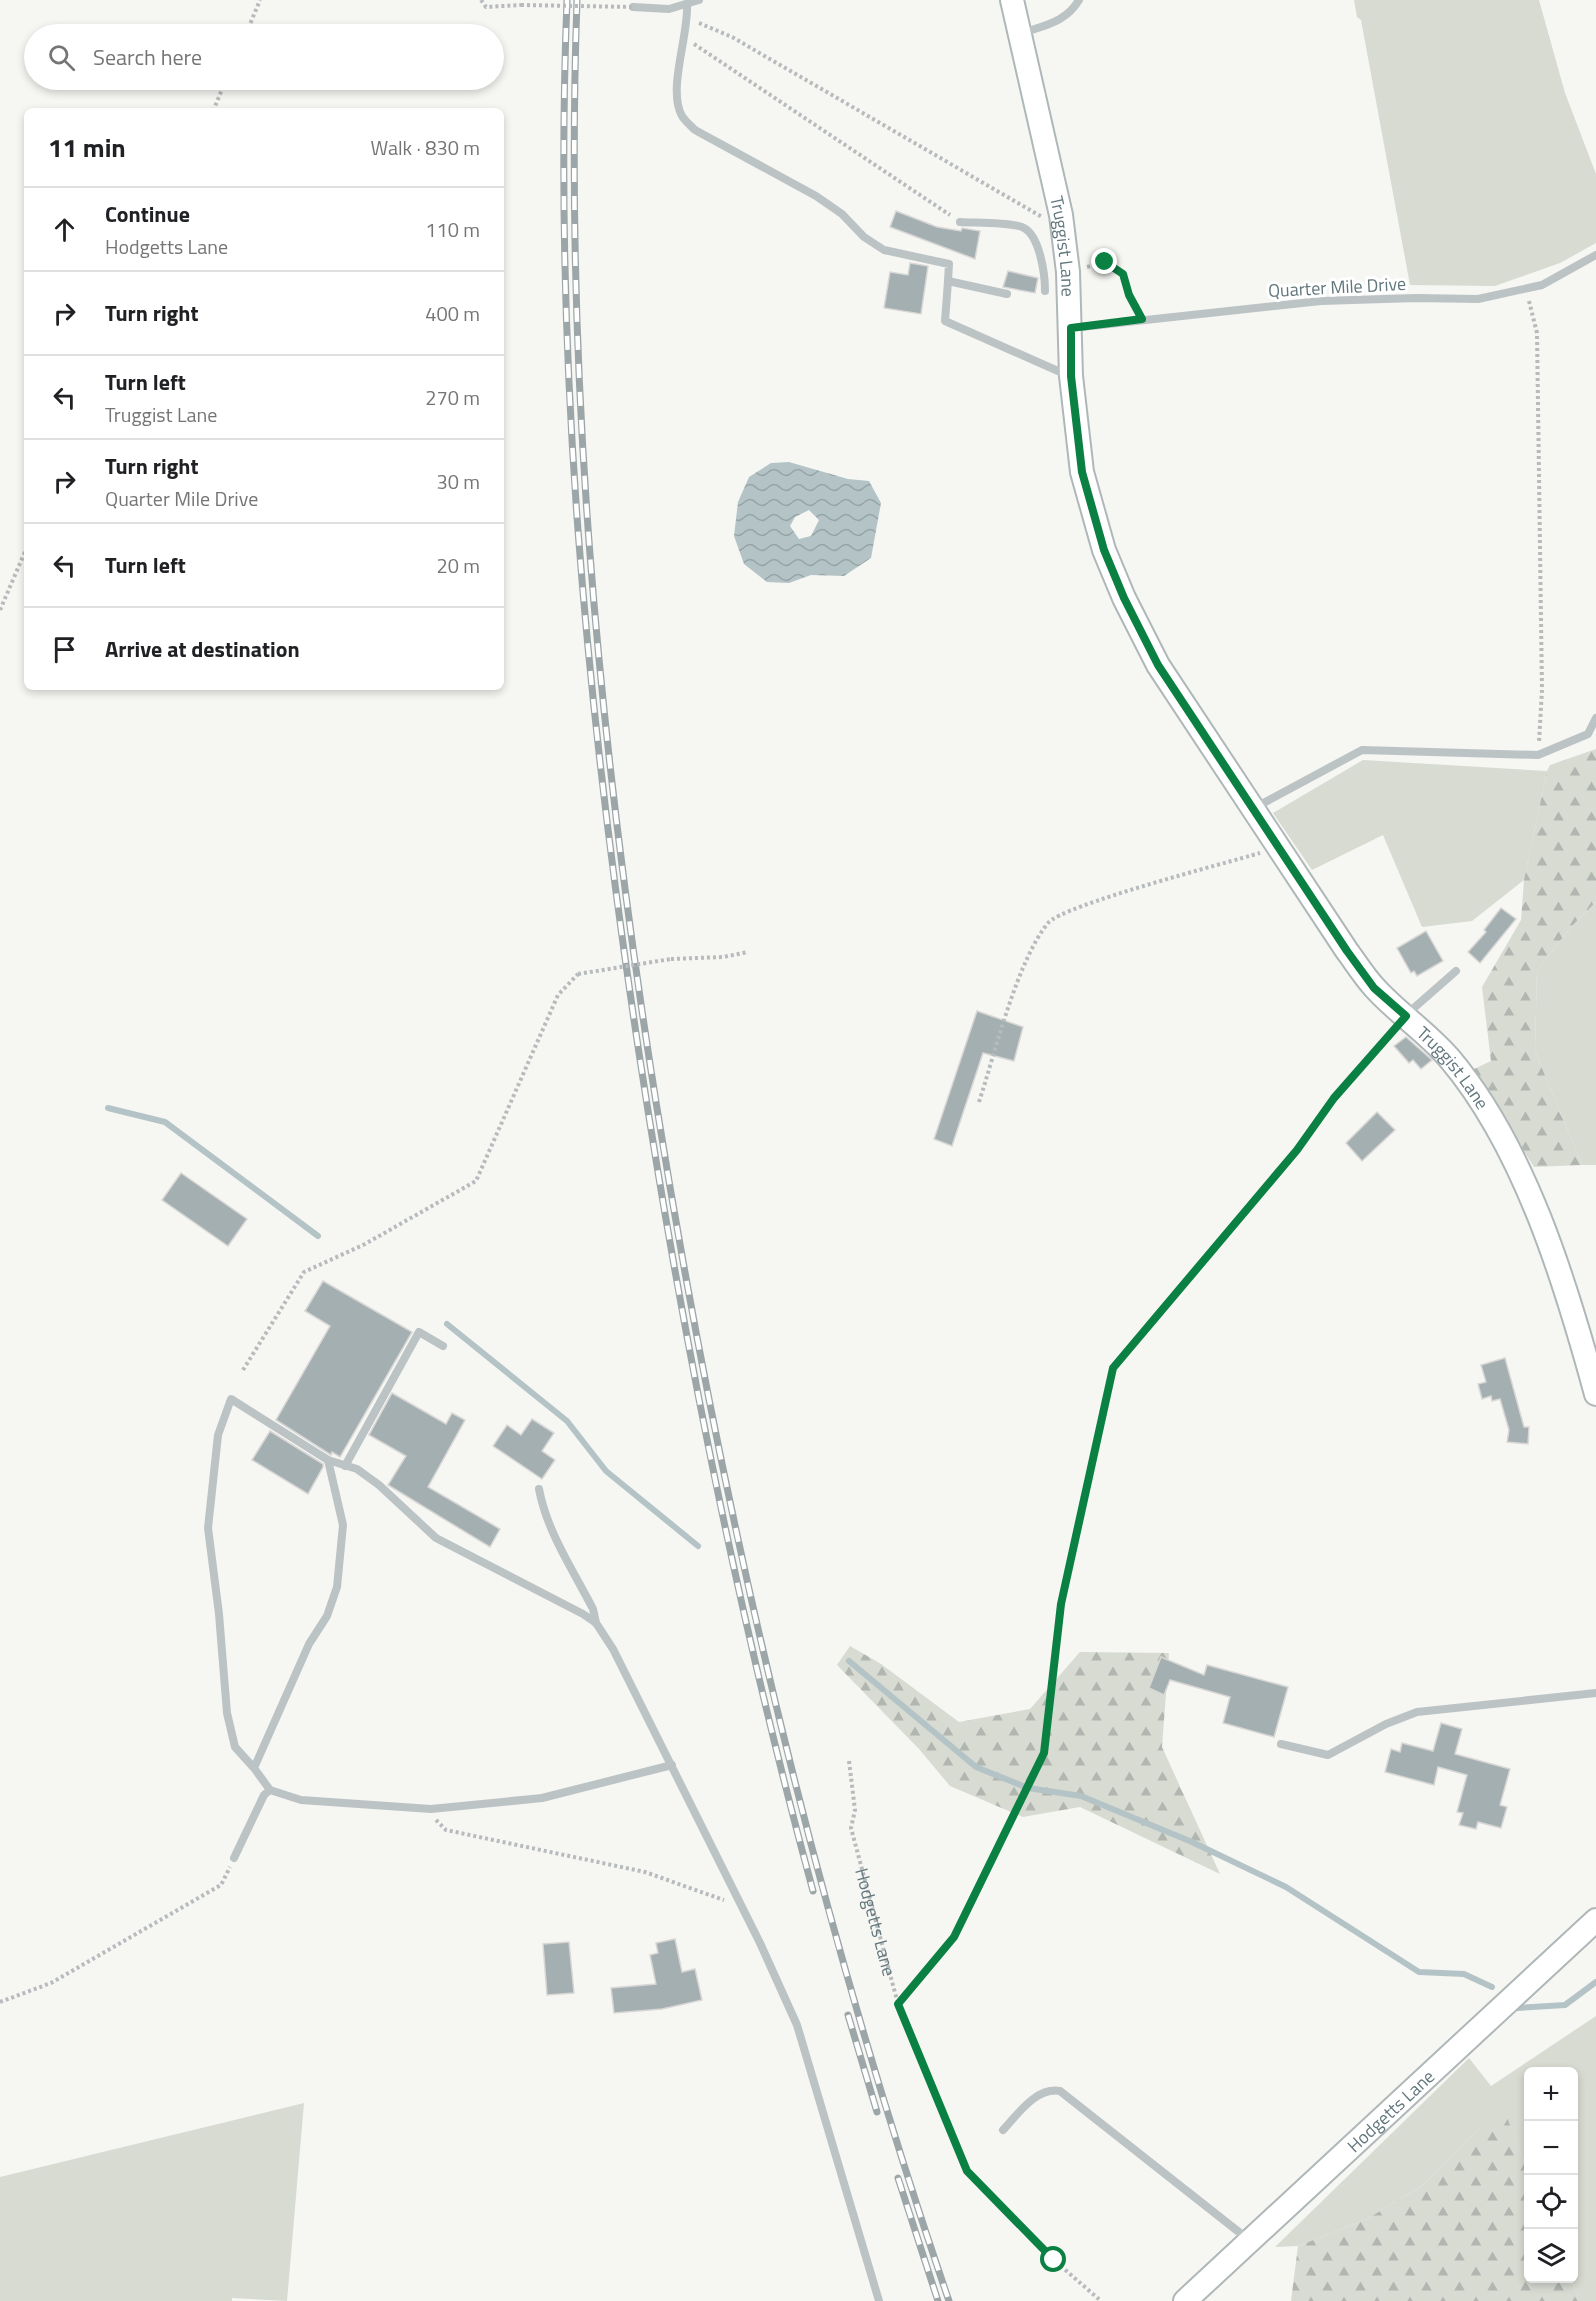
<!DOCTYPE html>
<meta charset="utf-8">
<style>
body{margin:0;font-family:"Titillium Web",sans-serif;background:#f2f2f2;color:#202124}
.controls{position:absolute;right:18px;bottom:18px;display:grid;overflow:hidden;border-radius:9px;box-shadow:0 3px 9px #0003}
.controls button{width:54px;height:54px;display:grid;place-items:center;padding:0;border:0;border-bottom:2px solid #e0e0e0;background:#fff;color:#202124;font:30px sans-serif}
.stop{position:absolute;width:18px;height:18px;margin:-14px;border:4px solid #0b8043;border-radius:50%;background:#fff}
.stop.end{background:#0b8043;border-color:#fff;box-shadow:0 2px 6px #0008}
.list{margin:0;padding:0;list-style:none}
h2{display:flex;justify-content:space-between;align-items:center;height:78px;margin:0;padding:0 24px;font-size:26px}
h2 small{font-size:20px;font-weight:400;color:#757577}
.list li{display:grid;grid-template-columns:39px 1fr auto;gap:18px;align-items:center;box-sizing:border-box;height:84px;padding:0 24px;border-top:2px solid #e0e0e0}
.list b{display:block;font-size:22px;white-space:nowrap}
.list p{margin:0;font-size:20px;white-space:nowrap;color:#757577}
.list em{font-size:20px;font-style:normal;color:#757577}
.icon{flex:none;width:33px;height:33px;fill:none;stroke:currentColor;stroke-width:2;stroke-linecap:round;stroke-linejoin:round}
.map{position:relative;flex:none;width:1596px;height:2301px;overflow:hidden}
.search{position:absolute;background:#fff;box-shadow:0 3px 9px #0003;left:24px;top:24px;width:480px;height:66px;display:flex;align-items:center;gap:15px;box-sizing:border-box;padding:0 21px;border-radius:33px;color:#757577;font-size:22px}
.panel{position:absolute;background:#fff;box-shadow:0 3px 9px #0003;left:24px;top:108px;width:480px;height:582px;border-radius:9px}
.map>svg:first-child{display:block}
</style>
<div class="map">
<svg width="1596" height="2301" viewBox="0 0 1596 2301">
<defs>
<pattern id="forest-firs" width="22" height="20" patternUnits="userSpaceOnUse" patternTransform="scale(1.5)"><rect width="22" height="20" fill="#d7dbd2"/><path d="M5 1l3.5 6h-7zM16 11l3.5 6h-7z" fill="#b2b6b0"/></pattern>
<pattern id="water-waves" width="16" height="10" patternUnits="userSpaceOnUse" patternTransform="scale(1.5)"><rect width="16" height="10" fill="#b4c4c6"/><path d="M0 5q4-4 8 0t8 0" fill="none" stroke="#96a4a6"/></pattern>
</defs>
<rect width="100%" height="100%" fill="#f6f6f3"/>
<!-- green -->
<g fill="#d7dbd2">
<path d="M1354 0H1539L1565 93 1596 174V243L1560 263 1495 286 1410 285 1361 20 1357 17Z"/>
<path d="M1363 760 1547 771 1524 880 1472 921 1422 927 1383 835 1312 870 1273 813Z"/>
<path d="M1596 902V1165H1582L1535 1051 1537 970 1571 927Z"/>
<path d="M1596 2016V2296H1578L1571 2279 1574 2278V2072H1528V2172L1505 2113 1473 2134 1422 2186 1365 2220 1298 2246 1275 2247 1469 2058 1491 2086Z"/>
<path d="M304 2103 287 2301 232 2298V2301H0V2177Z"/>
</g>
<!-- forest -->
<g fill="url(#forest-firs)">
<path d="M1596 749V902L1571 927 1537 970 1535 1051 1582 1165 1534 1167 1472 1070 1491 1061 1482 987 1521 920 1524 880 1547 771 1550 765Z"/>
<path d="M850 1646 881 1664 959 1722 1030 1709 1080 1652 1169 1653 1162 1747 1220 1874 1080 1807 1023 1817 950 1786 919 1749 837 1665Z"/>
<path d="M1505 2112 1528 2172V2278L1571 2279 1578 2296H1596V2301H1291L1298 2246 1365 2220 1422 2186 1473 2134Z"/>
</g>
<!-- water -->
<path fill="url(#water-waves)" fill-rule="evenodd" d="M789 462 848 479 869 481 881 503 871 558 844 576 811 575 789 583 767 582 744 564 734 536 738 502 749 477 771 463ZM809 510 819 520 811 536 799 539 790 526 795 517Z"/>
<g fill="none" stroke-linecap="round" stroke-linejoin="round">
<!-- stream -->
<g stroke="#b4c4c6" stroke-width="6">
<path d="M108 1108 165 1122 318 1236"/>
<path d="M447 1324 567 1421 606 1471 698 1546"/>
<path d="M849 1661 976 1767 1028 1788 1081 1796 1192 1842 1286 1887 1419 1972 1464 1974 1492 1987"/>
<path d="M1518 2008 1565 2005 1596 1982"/>
</g>
</g>
<!-- building -->
<g fill="#a4afb2" stroke="#d8d7d5" stroke-width="1.5">
<path d="M896 211 937 227 961 231 962 228 980 231 975 259 890 227Z"/>
<path d="M910 263 928 266 921 314 884 308 890 272 908 275Z"/>
<path d="M1008 271 1038 278 1035 293 1003 287Z"/>
<path d="M1501 908 1516 919 1480 963 1468 952 1486 932 1484 930Z"/>
<path d="M1426 931 1443 961 1417 976 1414 971 1411 973 1397 948Z"/>
<path d="M977 1011 1023 1027 1014 1061 983 1053 952 1146 934 1139Z"/>
<path d="M1406 1037 1432 1060 1421 1069 1413 1060 1409 1063 1394 1046Z"/>
<path d="M1377 1112 1395 1130 1362 1161 1346 1143Z"/>
<path d="M181 1173 247 1219 228 1246 162 1200Z"/>
<path d="M323 1281 412 1332 340 1457 332 1452 331 1455 276 1420 330 1326 305 1311Z"/>
<path d="M1505 1358 1524 1427H1529L1528 1444 1507 1442 1509 1430 1500 1399 1492 1401 1491 1396 1482 1399 1478 1384 1486 1382 1481 1365Z"/>
<path d="M392 1393 446 1424 452 1413 465 1420 428 1487 500 1529 490 1547 388 1485 406 1456 369 1435Z"/>
<path d="M532 1419 554 1433 542 1451 555 1460 542 1479 493 1446 507 1425 521 1435Z"/>
<path d="M270 1431 323 1464V1467L308 1494 252 1460Z"/>
<path d="M1161 1657 1204 1675 1207 1665 1288 1687 1274 1737 1223 1723 1230 1697 1170 1680 1164 1695 1149 1688Z"/>
<path d="M1441 1723 1462 1729 1455 1754 1510 1769 1500 1805 1507 1807 1501 1828 1478 1822 1476 1829 1459 1825 1463 1813 1457 1812 1467 1775 1438 1767 1434 1785 1385 1772 1391 1749 1400 1752 1402 1743 1433 1751Z"/>
<path d="M675 1939 682 1972 695 1969 702 2000 662 2009 614 2013 611 1988 656 1984 650 1955 658 1953 656 1943Z"/>
<path d="M569 1942 574 1993 547 1995 543 1944Z"/>
</g>
<g fill="none" stroke-linecap="round" stroke-linejoin="round">
<defs>
<g id="secondary">
<path id="s2" d="M1012 0 1061 215 1068 272 1071 376 1082 472 1104 550 1124 598 1158 665 1347 951C1356 963 1364 976 1374 987 1397 1013 1427 1032 1450 1059 1525 1148 1566 1284 1596 1394"/>
<path id="s3" d="M1185 2301 1596 1920"/>
</g>
</defs>
<!-- secondary casing -->
<use href="#secondary" stroke="#afb7b9" stroke-width="26"/>
<!-- path -->
<g stroke="#b7bbbd" stroke-width="4" stroke-dasharray="3 3" stroke-linecap="butt">
<path d="M481 0 486 7 521 5"/>
<path d="M699 23 732 37 1042 217"/>
<path d="M246 34 260 0"/>
<path d="M694 44 950 215"/>
<path d="M213 111 226 80"/>
<path d="M1087 267 1105 262 1123 275 1129 295 1137 310"/>
<path d="M1529 301 1537 333 1542 690 1539 742"/>
<path d="M0 610 27 547"/>
<path d="M671 959 723 957 748 952"/>
<path d="M979 1102C995 1053 1017 961 1048 923 1063 905 1226 863 1260 853"/>
<path d="M243 1370 304 1272 365 1244 476 1181 558 995 578 974"/>
<path id="s1" d="M849 1761 855 1810 851 1828 898 2004 967 2171 1055 2261 1101 2301"/>
<path d="M436 1820 446 1830 645 1872 724 1900"/>
<path d="M0 2002 51 1983 221 1885 230 1867"/>
<path d="M898 2004 954 1937 1044 1753 1061 1604 1113 1368 1297 1150 1334 1098 1393 1030"/>
</g>
<!-- lane -->
<g stroke="#bcc3c5" stroke-width="8">
<path d="M687 4C689 35 667 90 682 116 685 121 691 126 695 130L816 196 842 214 864 237 884 250 949 264 948 281"/>
<path d="M633 7 669 9 699 0"/>
<path d="M1023 33C1045 25 1066 22 1079 0"/>
<path d="M960 222C977 223 1007 222 1022 227 1040 234 1045 275 1045 291"/>
<path d="M1007 294 948 281 945 321 1067 375"/>
<path d="M1072 328 1321 301 1416 298 1478 299 1542 285 1596 255"/>
<path d="M1256 807 1362 750 1538 755 1588 734 1596 718"/>
<path d="M1407 1014 1456 971"/>
<path d="M328 1460 357 1469 379 1485 436 1538 583 1614 596 1623 613 1649 760 1943 797 2025 879 2301"/>
<path d="M345 1466 419 1332 443 1346"/>
<path d="M539 1489C547 1532 573 1570 593 1609L596 1623"/>
<path d="M1281 1744 1328 1755 1386 1724 1417 1712 1596 1693"/>
<path d="M254 1768 235 1747 227 1713 219 1614 208 1528 218 1435 231 1399 328 1460 343 1525 337 1587 327 1616 309 1644 254 1768 270 1790"/>
<path d="M234 1858 264 1795 270 1790 301 1800 431 1809 542 1798 672 1765"/>
<path d="M1003 2130C1018 2114 1036 2087 1060 2091L1249 2240"/>
</g>
<!-- secondary -->
<use href="#secondary" stroke="#fff" stroke-width="22"/>
<defs>
<g id="rail">
<path d="M567 0C553 352 586 706 639 1053 682 1335 738 1615 813 1891"/>
<path d="M577 0C564 369 598 738 656 1102 721 1509 815 1911 949 2301"/>
<path d="M848 2015 877 2112"/>
<path d="M898 2178 938 2301"/>
</g>
</defs>
<!-- rail casing -->
<use href="#rail" stroke="#9ca6a9" stroke-width="7"/>
<!-- rail -->
<use href="#rail" stroke="#fff" stroke-width="4.5" stroke-dasharray="14" stroke-linecap="butt"/>
<!-- path-bridge -->
<g stroke="#b7bbbd" stroke-width="4" stroke-dasharray="3 3" stroke-linecap="butt">
<path d="M521 5 633 7"/>
<path d="M578 974 671 959"/>
</g>
</g>
<g fill="none" stroke-linecap="round" stroke-linejoin="round">
<!-- route -->
<path stroke="#0b8043" stroke-width="8" d="M1054 2260 967 2171 898 2004 954 1937 1044 1753 1061 1604 1113 1368 1297 1150 1334 1098 1406 1016 1374 988 1347 951 1158 665 1124 598 1104 550 1082 472 1071 376V328L1142 319 1129 295 1123 274 1105 262"/>
</g>
<g text-anchor="middle" dominant-baseline="central" stroke-width="6" stroke-linejoin="round" paint-order="stroke">
<!-- street labels -->
<g font-size="18" fill="#62777d" stroke="#fff">
<text stroke="none"><textPath href="#s2" startOffset="252">Truggist Lane</textPath></text>
<text transform="translate(1337 287) rotate(-3)">Quarter Mile Drive</text>
<text stroke="none"><textPath href="#s2" startOffset="1188">Truggist Lane</textPath></text>
<text stroke="none"><textPath href="#s1" startOffset="165">Hodgetts Lane</textPath></text>
<text stroke="none"><textPath href="#s3" startOffset="280">Hodgetts Lane</textPath></text>
</g>
</g>
</svg>
<div class="controls">
<button>+</button>
<button>−</button>
<button><svg class="icon" aria-label="locate" viewBox="0 0 24 24"><circle cx="12" cy="12" r="6"/><path d="M12 2v4M12 18v4M2 12h4M18 12h4"/></svg></button>
<button><svg class="icon" aria-label="layers" viewBox="0 0 24 24"><path d="M12 4l9 5-9 5-9-5zM3 14l9 5 9-5"/></svg></button>
</div>
<div class="stop" style="left:1054px;top:2260px"></div>
<div class="stop end" style="left:1105px;top:262px"></div>
<div class="search"><svg class="icon" aria-label="search" viewBox="0 0 24 24"><circle cx="10" cy="10" r="6"/><path d="M15 15l6 6"/></svg>Search here</div>
<section class="panel">
<h2>11 min<small>Walk · 830 m</small></h2>
<ul class="list">
<li><svg class="icon" aria-label="ahead" viewBox="0 0 24 24"><path d="M12 20V5M6 11l6-6 6 6"/></svg><div><b>Continue</b><p>Hodgetts Lane</p></div><em>110 m</em></li>
<li><svg class="icon" aria-label="right" viewBox="0 0 24 24"><path d="M7 20v-9h11M14 6l5 5-5 5"/></svg><div><b>Turn right</b></div><em>400 m</em></li>
<li><svg class="icon" aria-label="left" viewBox="0 0 24 24"><path d="M17 20v-9H6M10 6l-5 5 5 5"/></svg><div><b>Turn left</b><p>Truggist Lane</p></div><em>270 m</em></li>
<li><svg class="icon" aria-label="right" viewBox="0 0 24 24"><path d="M7 20v-9h11M14 6l5 5-5 5"/></svg><div><b>Turn right</b><p>Quarter Mile Drive</p></div><em>30 m</em></li>
<li><svg class="icon" aria-label="left" viewBox="0 0 24 24"><path d="M17 20v-9H6M10 6l-5 5 5 5"/></svg><div><b>Turn left</b></div><em>20 m</em></li>
<li><svg class="icon" aria-label="arrive" viewBox="0 0 24 24"><path d="M6 21V4h12l-3 4 3 4H6"/></svg><div><b>Arrive at destination</b></div></li>
</ul>
</section>
</div>
